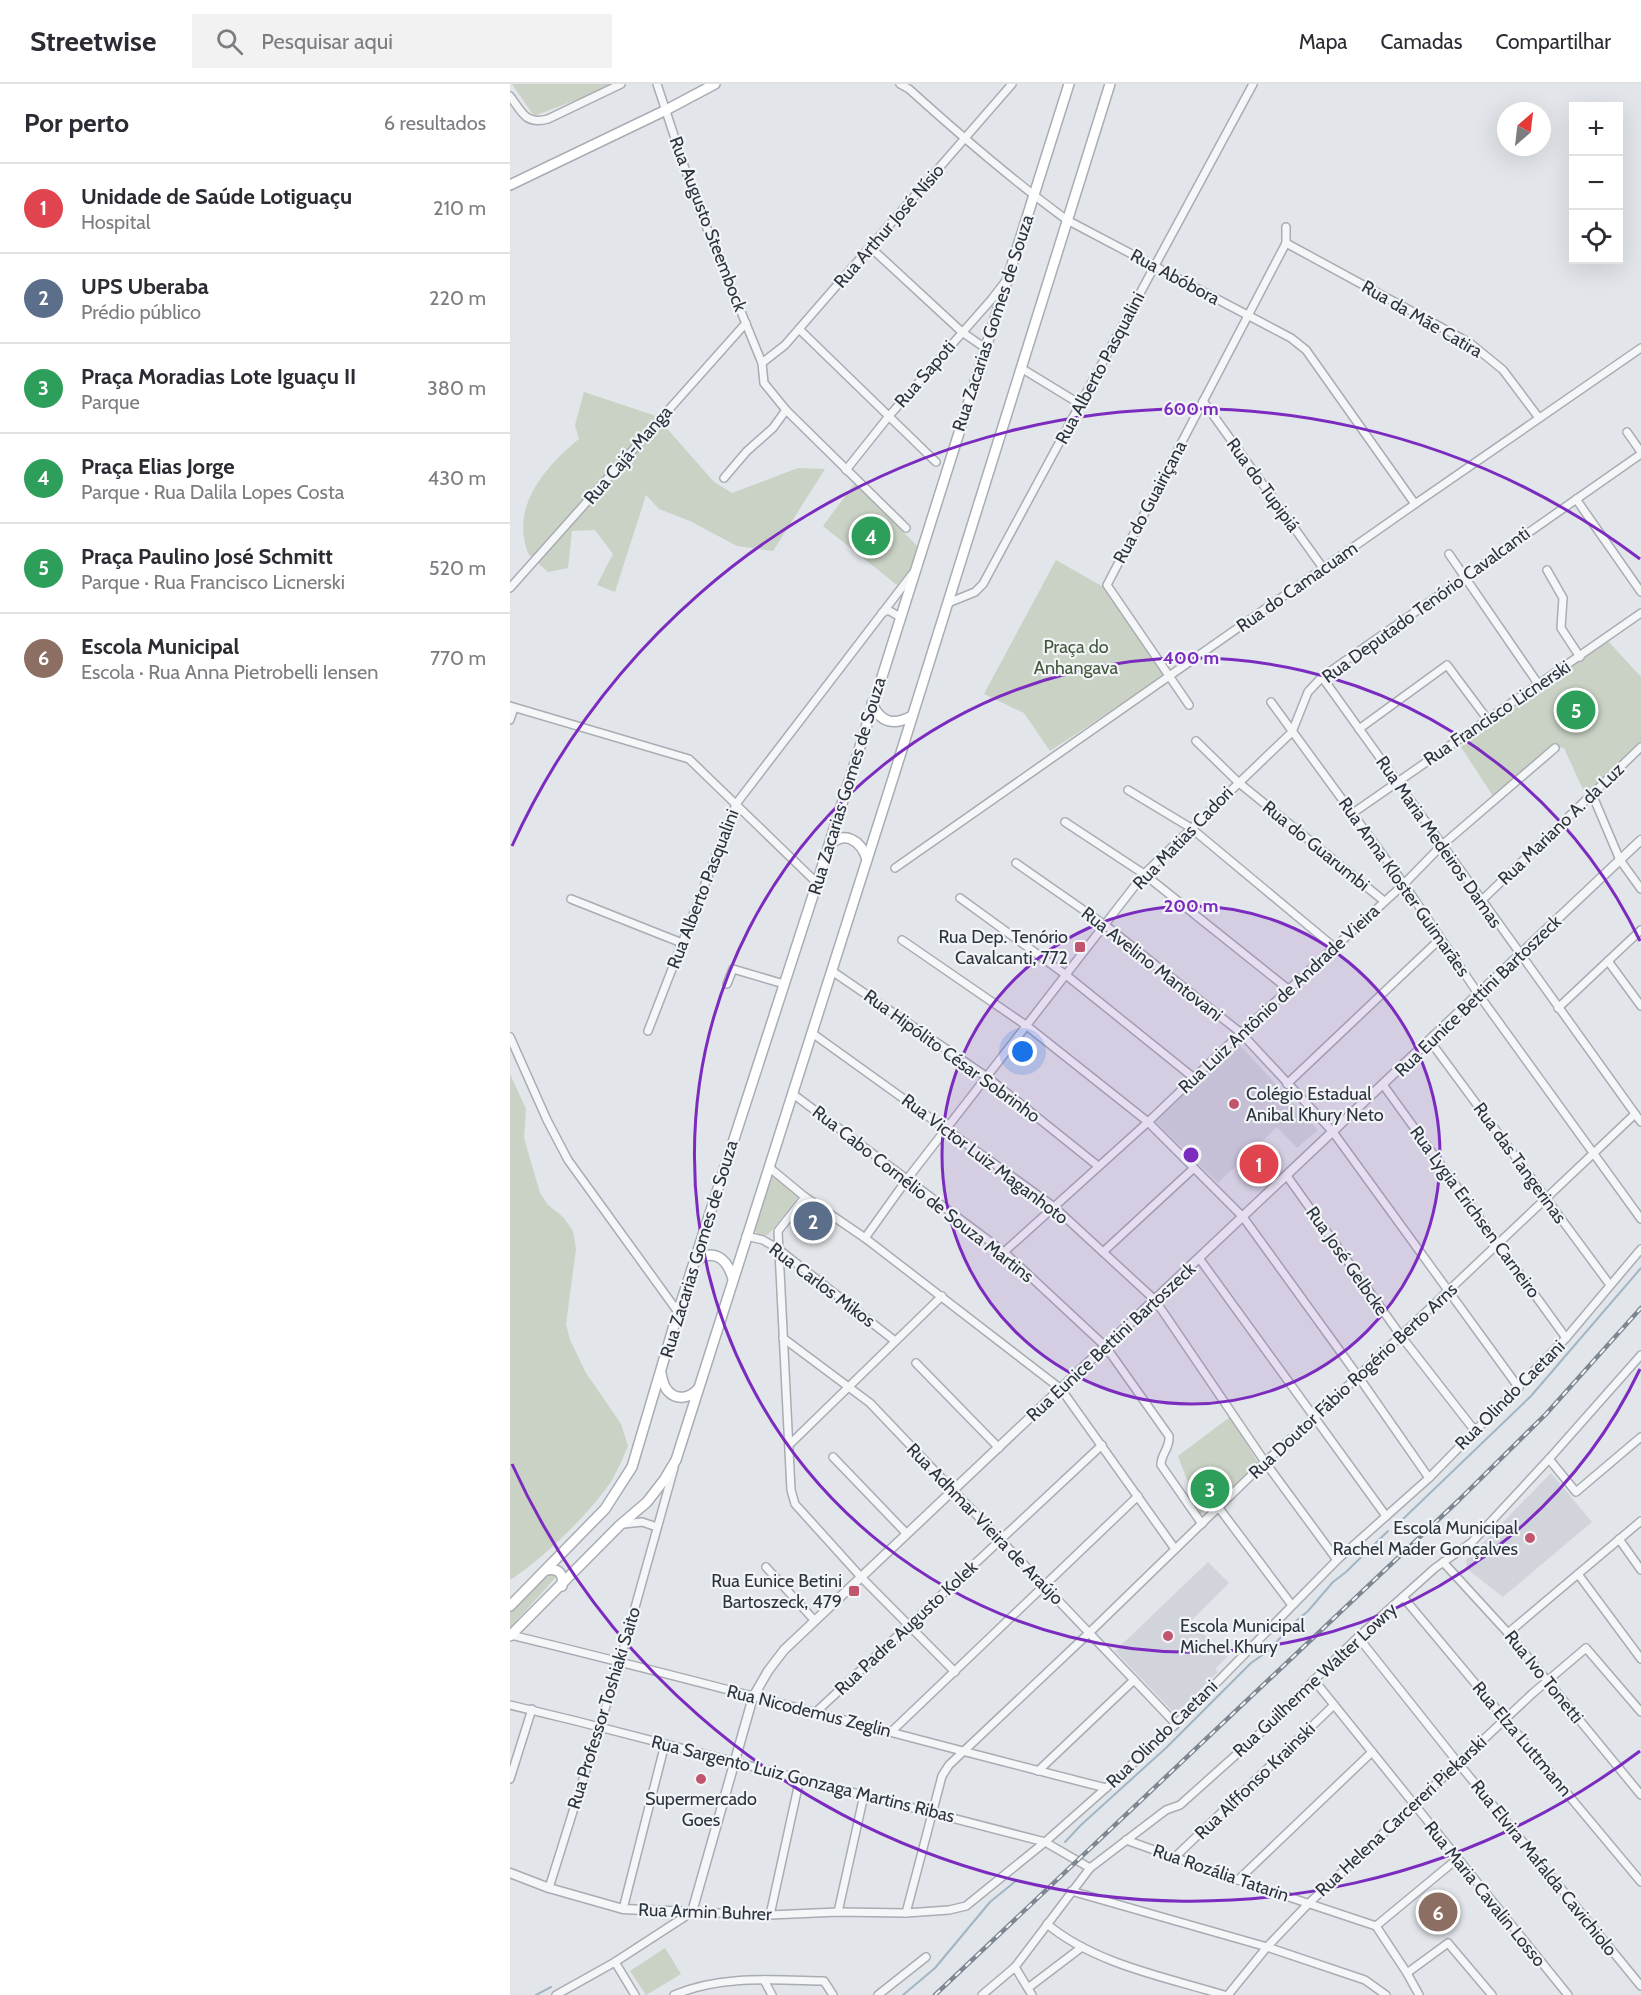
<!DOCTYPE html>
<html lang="pt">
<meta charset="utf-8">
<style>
body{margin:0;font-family:Cabin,sans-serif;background:#f2f2f3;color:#2b2b33}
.controls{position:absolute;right:18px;top:18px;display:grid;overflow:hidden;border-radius:0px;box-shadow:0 6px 24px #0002}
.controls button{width:54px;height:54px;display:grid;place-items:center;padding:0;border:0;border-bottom:2px solid #e1e1e2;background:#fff;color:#2b2b33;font:30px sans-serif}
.compass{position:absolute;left:987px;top:18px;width:54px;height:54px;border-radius:50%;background:#fff;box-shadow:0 6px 24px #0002;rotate:28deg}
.you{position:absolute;left:513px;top:968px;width:21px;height:21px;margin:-15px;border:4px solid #fff;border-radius:50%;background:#1a73e8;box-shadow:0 0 0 9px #1a73e833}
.badge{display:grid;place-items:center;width:39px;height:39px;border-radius:50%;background:#c0556d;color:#fff;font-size:20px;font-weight:700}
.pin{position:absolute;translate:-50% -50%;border:3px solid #fff;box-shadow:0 2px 6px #0006}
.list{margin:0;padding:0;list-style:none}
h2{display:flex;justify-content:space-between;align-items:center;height:78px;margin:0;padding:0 24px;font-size:26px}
h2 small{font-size:20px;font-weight:400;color:#7c7c81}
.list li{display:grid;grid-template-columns:39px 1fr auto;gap:18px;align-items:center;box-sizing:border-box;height:90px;padding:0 24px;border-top:2px solid #e1e1e2}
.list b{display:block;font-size:22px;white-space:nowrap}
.list p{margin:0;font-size:20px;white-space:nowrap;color:#7c7c81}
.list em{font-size:20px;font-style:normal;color:#7c7c81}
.icon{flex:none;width:33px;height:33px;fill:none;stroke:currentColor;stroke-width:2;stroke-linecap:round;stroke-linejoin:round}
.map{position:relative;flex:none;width:1131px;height:1911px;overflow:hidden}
header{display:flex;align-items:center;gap:36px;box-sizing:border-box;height:84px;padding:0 30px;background:#fff;border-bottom:2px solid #e1e1e2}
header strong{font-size:28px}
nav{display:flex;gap:33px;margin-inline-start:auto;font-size:21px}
.search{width:420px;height:54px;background:#f2f2f3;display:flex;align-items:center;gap:15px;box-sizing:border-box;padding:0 21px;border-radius:0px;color:#7c7c81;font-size:22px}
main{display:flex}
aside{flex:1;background:#fff}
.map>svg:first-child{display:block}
</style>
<header>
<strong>Streetwise</strong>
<div class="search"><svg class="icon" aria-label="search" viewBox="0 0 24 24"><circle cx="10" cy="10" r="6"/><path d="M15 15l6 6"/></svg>Pesquisar aqui</div>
<nav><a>Mapa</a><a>Camadas</a><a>Compartilhar</a></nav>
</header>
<main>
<aside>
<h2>Por perto<small>6 resultados</small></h2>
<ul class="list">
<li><span class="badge" style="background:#e0444e">1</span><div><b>Unidade de Saúde Lotiguaçu</b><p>Hospital</p></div><em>210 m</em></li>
<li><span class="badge" style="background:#5c6f8a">2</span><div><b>UPS Uberaba</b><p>Prédio público</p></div><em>220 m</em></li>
<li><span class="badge" style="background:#2e9e5b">3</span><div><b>Praça Moradias Lote Iguaçu II</b><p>Parque</p></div><em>380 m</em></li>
<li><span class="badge" style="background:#2e9e5b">4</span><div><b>Praça Elias Jorge</b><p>Parque · Rua Dalila Lopes Costa</p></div><em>430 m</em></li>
<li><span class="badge" style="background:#2e9e5b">5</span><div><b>Praça Paulino José Schmitt</b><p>Parque · Rua Francisco Licnerski</p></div><em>520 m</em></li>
<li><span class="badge" style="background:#8d6e63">6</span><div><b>Escola Municipal</b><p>Escola · Rua Anna Pietrobelli Iensen</p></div><em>770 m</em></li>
</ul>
</aside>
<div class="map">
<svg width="1131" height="1911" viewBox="0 0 1131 1911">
<rect width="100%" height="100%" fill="#e2e5e9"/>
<!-- built -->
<g fill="#d1d5db">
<path d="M728 959 808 1046 787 1064 767 1043 708 1099 645 1037Z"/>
<path d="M1041 1389 1082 1438 993 1513 957 1485 956 1476Z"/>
<path d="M698 1478 719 1499 681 1537 717 1573 705 1585 708 1588 665 1630 605 1567Z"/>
</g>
<!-- green -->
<g fill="#c9d2c4">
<path d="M2 0H100L87 8 24 32Z"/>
<path d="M74 308 146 332 204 398 222 409 288 384 315 385 263 467 227 462 180 437 149 425 136 411 105 508 87 501 103 470 85 446 62 447 58 484 38 488C32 482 23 476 18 469 0 422 36 382 69 355L65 341Z"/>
<path d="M345 399 407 462 401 485 387 501 313 442Z"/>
<path d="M546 476 595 504 655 591 540 667 514 629 474 610Z"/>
<path d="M1097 556 1131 593V659L1076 712 1054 664 1042 662 983 712 951 663Z"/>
<path d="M0 990 16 1025 14 1054 30 1109 38 1121 53 1133 63 1147 66 1165 56 1240 60 1256 76 1289 111 1340 118 1362C113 1374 108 1385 102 1396 82 1427 31 1477 0 1496Z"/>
<path d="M263 1091 289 1112 258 1151H249L244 1146Z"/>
<path d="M720 1333 749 1380 690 1430 668 1372Z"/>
<path d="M41 1488 48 1490 46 1493 0 1544V1528Z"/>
<path d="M155 1864 171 1890 136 1911 120 1887Z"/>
</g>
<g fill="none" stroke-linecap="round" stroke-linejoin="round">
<!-- stream -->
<g stroke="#a1b5c5" stroke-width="2">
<path d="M892 1436 1021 1312 1131 1184"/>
<path d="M555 1758 571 1741 657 1663 741 1579 758 1567 785 1538 798 1527 823 1498 836 1488 878 1447"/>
<path d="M26 1911 41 1903"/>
<path d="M393 1911 425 1884 480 1818 507 1796"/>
</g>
<defs>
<g id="minor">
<path d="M147 0 185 115 252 279 254 299 276 326 396 444"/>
<path d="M390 0 399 5C450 51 502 96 557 136L781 254 796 266 905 420"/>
<path d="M0 12C12 28 15 41 38 35L111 0"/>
<path d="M776 159 960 259 993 286 1029 334"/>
<path d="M360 163 452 248 475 264"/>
<path d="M289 245 426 378"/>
<path d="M252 279 275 261 502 0"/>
<path d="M511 284 570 320"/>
<path d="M693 317 813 484"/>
<path d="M1117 348 1131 368"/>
<path d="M336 386 379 332 481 216 495 198"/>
<path d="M214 394 237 367 263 344 276 326"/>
<path d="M1066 415 1131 508"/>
<path d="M939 470 1029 601"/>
<path d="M1037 486 1053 514 1051 544 1070 573"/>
<path d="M0 504 236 239"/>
<path d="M438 519 465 508 473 500 743 0"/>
<path d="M372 529 378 526 390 533"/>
<path d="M812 593 1131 1038"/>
<path d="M761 618 894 800 969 911 1131 1135"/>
<path d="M679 621 597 501 776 159V143"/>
<path d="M0 622 179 675 307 799"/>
<path d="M0 636 4 624"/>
<path d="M849 645 937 581 978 636"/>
<path d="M686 657 728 698 874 817"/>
<path d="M618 706 681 744 824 863"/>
<path d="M1082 710 1110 776 1131 805"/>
<path d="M843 729 1131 529"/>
<path d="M555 738 634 790 778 905"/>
<path d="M506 779 595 841 731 949 823 1048 1009 1304"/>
<path d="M385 784 905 420 1131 264"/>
<path d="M450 814 556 891 684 994"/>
<path d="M61 815 172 859"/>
<path d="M971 817 1131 663"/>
<path d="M392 856 517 942 638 1038 733 1133 848 1292 919 1394"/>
<path d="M1098 877 1131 922"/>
<path d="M322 887 477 993 588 1082"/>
<path d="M217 900 223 885 274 900"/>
<path d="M1048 924 1131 846"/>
<path d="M138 947 226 720 403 489"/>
<path d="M302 949 543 1122 645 1216 755 1378 827 1476"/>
<path d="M0 953 37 1036 58 1076 168 1228"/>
<path d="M920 957 1100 1201"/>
<path d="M777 1000 930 855"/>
<path d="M874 1002 1056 1254"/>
<path d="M283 1010 494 1168 596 1263 659 1352C660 1365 651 1369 651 1381L692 1440"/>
<path d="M260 1084 295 1113 355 1154 551 1305 665 1465"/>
<path d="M777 1092 891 1252 965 1347"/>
<path d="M295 1113 268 1147 281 1406 285 1420 351 1493 445 1588"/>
<path d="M236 1152 253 1156 267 1164 385 1257"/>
<path d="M355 1154 398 1094 634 790 782 648 798 608 812 593 1131 370"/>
<path d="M494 1168 638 1038 731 949 894 800 931 762 1045 664"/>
<path d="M593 1168 684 1084"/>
<path d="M689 1174 876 1432"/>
<path d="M273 1254 360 1319 666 1640"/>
<path d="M406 1279 489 1364"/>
<path d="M280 1360 432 1212"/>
<path d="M323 1373 397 1450"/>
<path d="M1039 1375 1066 1408 1131 1353"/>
<path d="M709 1424 781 1520"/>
<path d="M114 1440 132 1438 147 1443"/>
<path d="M1109 1455 1131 1486"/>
<path d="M933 1478 998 1549 1131 1711"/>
<path d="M256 1483 305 1537"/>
<path d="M1068 1490 1131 1575"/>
<path d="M893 1513 1131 1798"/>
<path d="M998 1549 1131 1437"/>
<path d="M1 1551C200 1599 398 1654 596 1704"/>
<path d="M848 1553 949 1680 1131 1902"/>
<path d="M804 1596 1058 1911"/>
<path d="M0 1621 66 1637 535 1758 580 1784"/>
<path d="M305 1629 592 1361"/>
<path d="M381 1648 628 1412"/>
<path d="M528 1687 624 1596"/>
<path d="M0 1695 22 1625"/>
<path d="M616 1756 728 1796 866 1842 897 1889 909 1911"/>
<path d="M665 1773 824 1621"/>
<path d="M728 1796 862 1668"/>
<path d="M39 1804 110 1577 164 1384"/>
<path d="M561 1807 757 1863 855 1896 876 1911"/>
<path d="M113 1825 155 1660"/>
<path d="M328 1828 354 1711"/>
<path d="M396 1829 432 1692 439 1681 579 1549 755 1378 804 1334 1125 1030"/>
<path d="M260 1831 290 1694"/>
<path d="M537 1840C585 1880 655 1893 714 1911"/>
<path d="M866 1842 947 1775"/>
<path d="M105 1878 125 1911"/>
<path d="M505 1883 522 1911"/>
<path d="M897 1889 938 1859 982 1911"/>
<path d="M254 1896 262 1911"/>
<path d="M518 1904 572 1863"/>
<path d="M46 1911 105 1878 182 1828 260 1831 328 1828 396 1829 439 1826 456 1822 535 1758 596 1704 666 1640 827 1476 919 1394 1056 1254 1131 1165"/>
<path d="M164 1911C211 1891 263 1896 314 1897L323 1911"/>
<path d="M368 1911 416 1873"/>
<path d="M472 1911 505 1883 580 1784 656 1726 670 1721 747 1652 848 1553 925 1484 962 1458 1039 1375 1131 1271"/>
<path d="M718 1911 757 1863 798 1820 1023 1609 1076 1564 1131 1628"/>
</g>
<path id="tertiary" d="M0 1789 39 1804 113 1825 182 1828 243 1613 258 1587 274 1566 1131 756"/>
<g id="secondary">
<path d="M0 101 156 26 205 0"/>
<path d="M362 619C370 639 384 642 402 632"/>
<path d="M319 762C334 745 351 757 357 775"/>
<path d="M185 1177C204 1164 217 1174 223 1195"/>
<path d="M151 1289C152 1295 154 1303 158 1307 167 1317 180 1314 188 1305"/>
<path d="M37 1486C49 1484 54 1490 52 1502"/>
<path d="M0 1522 95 1425 122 1383 168 1228 307 799 559 0"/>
<path d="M0 1552 109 1442 137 1418 154 1396 166 1376 384 691 600 0"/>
</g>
</defs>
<!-- minor casing -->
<use href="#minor" stroke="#a8acb3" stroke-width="10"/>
<!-- tertiary casing -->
<use href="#tertiary" stroke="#a8acb3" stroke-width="11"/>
<!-- secondary casing -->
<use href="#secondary" stroke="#a8acb3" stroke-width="12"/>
<!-- minor -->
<use href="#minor" stroke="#f5f6f8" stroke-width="7"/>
<!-- tertiary -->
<use href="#tertiary" stroke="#f5f6f8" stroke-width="8"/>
<!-- secondary -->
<use href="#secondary" stroke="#fff" stroke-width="9"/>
<defs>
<path id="rail" d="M425 1911 949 1416 1036 1330 1131 1224"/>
</defs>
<!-- rail casing -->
<use href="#rail" stroke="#7d8691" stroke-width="4.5"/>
<!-- rail -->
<use href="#rail" stroke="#f2f4f7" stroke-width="2" stroke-dasharray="7" stroke-linecap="butt"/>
</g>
<!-- distance rings -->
<circle cx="681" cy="1071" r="249" fill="#7b2cbf" fill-opacity=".12"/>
<g fill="none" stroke="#7b2cbf" stroke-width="3">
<circle cx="681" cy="1071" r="249"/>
<path d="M1130 1285A497 497 0 1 1 1130 857"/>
<path d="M1130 1667A746 746 0 0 1 2 1380M2 762A746 746 0 0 1 1130 475"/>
</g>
<!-- markers -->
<g fill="#c0556d" stroke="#f2f4f7" stroke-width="2">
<rect x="564" y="857" width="12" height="12" rx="3"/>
<circle cx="724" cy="1020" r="6"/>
<circle cx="1020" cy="1454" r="6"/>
<rect x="338" y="1501" width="12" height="12" rx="3"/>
<circle cx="658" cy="1552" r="6"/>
<circle cx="191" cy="1695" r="6"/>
</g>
<g text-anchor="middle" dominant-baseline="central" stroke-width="4.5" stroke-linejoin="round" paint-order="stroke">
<!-- street labels -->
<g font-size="18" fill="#2c343f" stroke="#f2f4f7">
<text transform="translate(198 140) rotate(69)">Rua Augusto Steembock</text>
<text transform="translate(379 142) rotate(-49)">Rua Arthur José Nísio</text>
<text transform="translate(665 193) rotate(28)">Rua Abóbora</text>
<text transform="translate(912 235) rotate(30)">Rua da Mãe Catira</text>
<text transform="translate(483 239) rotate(-72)">Rua Zacarias Gomes de Souza</text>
<text transform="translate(590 284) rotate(-62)">Rua Alberto Pasqualini</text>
<text transform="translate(415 290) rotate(-49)">Rua Sapoti</text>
<text transform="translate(118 371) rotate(-49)">Rua Cajá-Manga</text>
<text transform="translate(753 401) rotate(54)">Rua do Tupipiá</text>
<text transform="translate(640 418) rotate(-62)">Rua do Guairiçana</text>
<text transform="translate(787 503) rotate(-35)">Rua do Camacuam</text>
<text transform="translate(916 521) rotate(-36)">Rua Deputado Tenório Cavalcanti</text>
<text transform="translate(987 629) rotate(-34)">Rua Francisco Licnerski</text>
<text transform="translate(337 702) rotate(-73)">Rua Zacarias Gomes de Souza</text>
<text transform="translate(1051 740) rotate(-44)">Rua Mariano A. da Luz</text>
<text transform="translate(673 754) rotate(-46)">Rua Matias Cadori</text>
<text transform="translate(929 758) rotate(55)">Rua Maria Medeiros Damas</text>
<text transform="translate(806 762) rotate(39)">Rua do Guarumbi</text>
<text transform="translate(894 803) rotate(55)">Rua Anna Kloster Guimarães</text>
<text transform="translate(193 805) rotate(-69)">Rua Alberto Pasqualini</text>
<text transform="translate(642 880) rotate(38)">Rua Avelino Mantovani</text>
<text transform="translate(968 912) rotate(-44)">Rua Eunice Bettini Bartoszeck</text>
<text transform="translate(769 915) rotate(-43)">Rua Luiz Antônio de Andrade Vieira</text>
<text transform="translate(442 972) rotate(36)">Rua Hipólito César Sobrinho</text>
<text transform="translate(475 1075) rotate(37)">Rua Victor Luiz Maganhoto</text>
<text transform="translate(1010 1079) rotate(54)">Rua das Tangerinas</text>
<text transform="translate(413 1110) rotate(38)">Rua Cabo Cornélio de Souza Martins</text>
<text transform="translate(965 1128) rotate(54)">Rua Lygia Erichsen Carneiro</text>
<text transform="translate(189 1165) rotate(-73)">Rua Zacarias Gomes de Souza</text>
<text transform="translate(837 1177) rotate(55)">Rua José Gelbcke</text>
<text transform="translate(312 1201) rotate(37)">Rua Carlos Mikos</text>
<text transform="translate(601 1258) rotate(-43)">Rua Eunice Bettini Bartoszeck</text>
<text transform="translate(843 1297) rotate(-43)">Rua Doutor Fábio Rogério Berto Arns</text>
<text transform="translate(1000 1311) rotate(-45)">Rua Olindo Caetani</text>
<text transform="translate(475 1440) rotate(46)">Rua Adhmar Vieira de Araújo</text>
<text transform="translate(396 1544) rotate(-43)">Rua Padre Augusto Kolek</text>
<text transform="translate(1034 1593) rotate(51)">Rua Ivo Tonetti</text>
<text transform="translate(805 1596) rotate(-43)">Rua Guilherme Walter Lowry</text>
<text transform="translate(94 1624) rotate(-73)">Rua Professor Toshiaki Saito</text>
<text transform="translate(299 1627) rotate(14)">Rua Nicodemus Zeglin</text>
<text transform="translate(652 1650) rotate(-44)">Rua Olindo Caetani</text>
<text transform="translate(1012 1655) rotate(50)">Rua Elza Luttmann</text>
<text transform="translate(293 1695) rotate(14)">Rua Sargento Luiz Gonzaga Martins Ribas</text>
<text transform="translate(745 1697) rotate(-44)">Rua Alffonso Krainski</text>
<text transform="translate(891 1732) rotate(-43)">Rua Helena Carcereri Piekarski</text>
<text transform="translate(1034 1784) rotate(51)">Rua Elvira Mafalda Cavichiolo</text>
<text transform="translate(711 1789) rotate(19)">Rua Rozália Tatarin</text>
<text transform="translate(975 1810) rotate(51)">Rua Maria Cavalin Losso</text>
<text transform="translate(195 1828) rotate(2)">Rua Armin Buhrer</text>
</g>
<!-- park labels -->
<g font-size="18" fill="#43593b" stroke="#f2f4f7">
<text x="566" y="563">Praça do<tspan x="566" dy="21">Anhangava</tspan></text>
</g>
<!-- poi labels -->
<g font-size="18" fill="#2c343f" stroke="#f2f4f7" text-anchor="end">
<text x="558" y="853">Rua Dep. Tenório<tspan x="558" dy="21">Cavalcanti, 772</tspan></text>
<text x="736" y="1010" text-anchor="start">Colégio Estadual<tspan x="736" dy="21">Anibal Khury Neto</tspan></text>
<text x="1008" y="1444">Escola Municipal<tspan x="1008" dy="21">Rachel Mader Gonçalves</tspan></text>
<text x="332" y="1497">Rua Eunice Betini<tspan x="332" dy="21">Bartoszeck, 479</tspan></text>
<text x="670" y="1542" text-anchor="start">Escola Municipal<tspan x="670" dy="21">Michel Khury</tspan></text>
<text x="191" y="1715" text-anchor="middle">Supermercado<tspan x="191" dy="21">Goes</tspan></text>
</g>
</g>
<circle cx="681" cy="1071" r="9" fill="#7b2cbf" stroke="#f2f4f7" stroke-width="3"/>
<g font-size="18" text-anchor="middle" font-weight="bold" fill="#7b2cbf" stroke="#f2f4f7" stroke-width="4.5" stroke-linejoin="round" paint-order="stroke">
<text x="681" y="331">600 m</text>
<text x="681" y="580">400 m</text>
<text x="681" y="828">200 m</text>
</g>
</svg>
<div class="controls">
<button>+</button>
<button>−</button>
<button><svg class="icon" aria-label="locate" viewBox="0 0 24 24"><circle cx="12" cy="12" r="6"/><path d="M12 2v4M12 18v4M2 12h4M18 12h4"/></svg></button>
</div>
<svg class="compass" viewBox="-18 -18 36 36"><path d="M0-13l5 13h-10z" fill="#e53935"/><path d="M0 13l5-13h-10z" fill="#7c7c81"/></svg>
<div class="you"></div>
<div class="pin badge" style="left:749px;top:1080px;background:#e0444e">1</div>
<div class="pin badge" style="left:303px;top:1137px;background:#5c6f8a">2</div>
<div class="pin badge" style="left:700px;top:1405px;background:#2e9e5b">3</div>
<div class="pin badge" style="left:361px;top:452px;background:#2e9e5b">4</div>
<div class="pin badge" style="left:1066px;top:626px;background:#2e9e5b">5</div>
<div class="pin badge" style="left:928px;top:1828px;background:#8d6e63">6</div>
</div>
</main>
